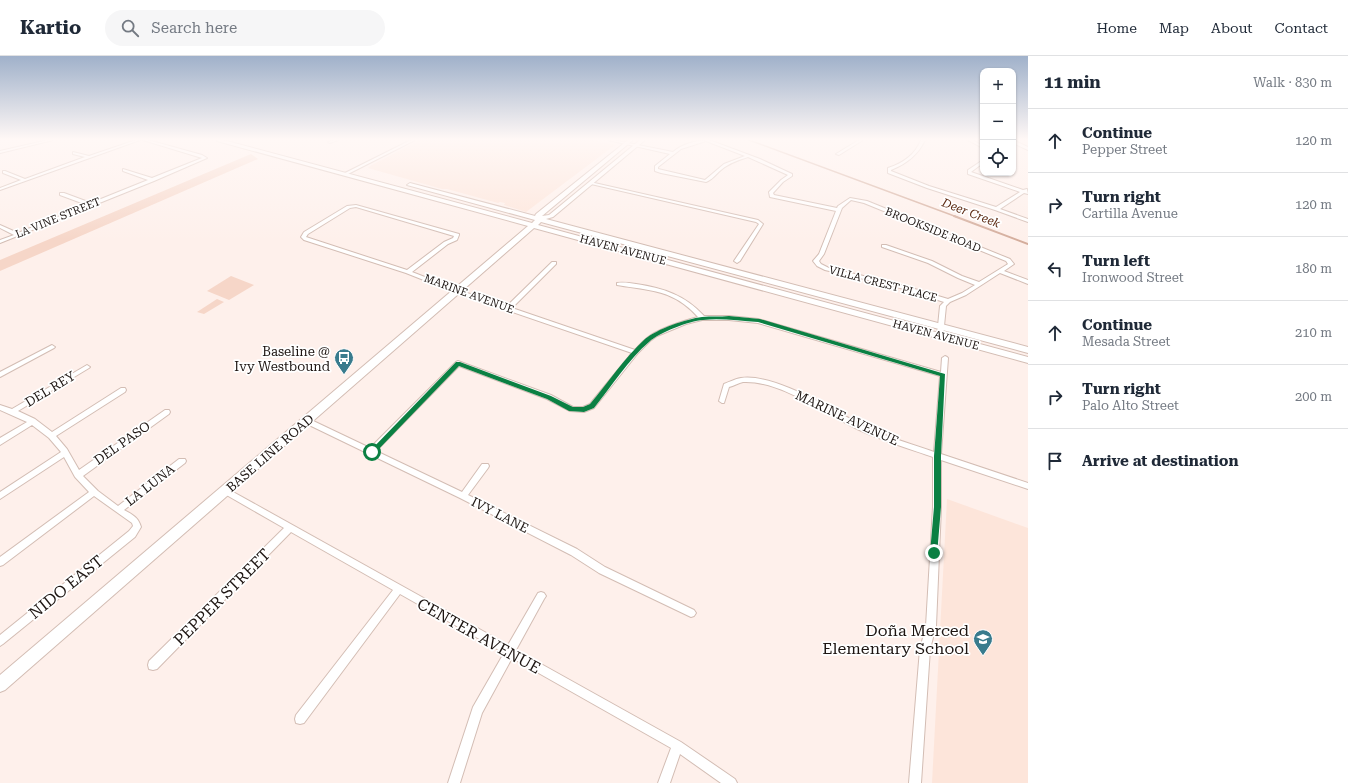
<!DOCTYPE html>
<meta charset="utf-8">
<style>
body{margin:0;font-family:"Roboto Serif",serif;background:#f6f6f7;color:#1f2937}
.controls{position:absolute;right:12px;top:12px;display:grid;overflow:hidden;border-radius:8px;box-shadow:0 1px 3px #0004}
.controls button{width:36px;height:36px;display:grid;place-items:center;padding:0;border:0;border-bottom:1px solid #e0e1e3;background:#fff;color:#1f2937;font:20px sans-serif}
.stop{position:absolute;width:12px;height:12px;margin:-9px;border:3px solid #0b8043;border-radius:50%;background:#fff}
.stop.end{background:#0b8043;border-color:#fff;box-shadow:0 1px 4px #0008}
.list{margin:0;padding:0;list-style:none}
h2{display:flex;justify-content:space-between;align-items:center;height:52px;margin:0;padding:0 16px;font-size:17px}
h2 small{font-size:13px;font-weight:400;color:#747a83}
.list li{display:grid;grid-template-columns:26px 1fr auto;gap:12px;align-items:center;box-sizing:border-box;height:64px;padding:0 16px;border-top:1px solid #e0e1e3}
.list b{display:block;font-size:15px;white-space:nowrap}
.list p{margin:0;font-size:13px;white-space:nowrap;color:#747a83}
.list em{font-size:13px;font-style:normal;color:#747a83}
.icon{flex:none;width:22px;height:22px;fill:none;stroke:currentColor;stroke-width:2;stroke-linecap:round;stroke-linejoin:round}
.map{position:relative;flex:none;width:1028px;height:727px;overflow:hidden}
header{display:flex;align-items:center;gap:24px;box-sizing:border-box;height:56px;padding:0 20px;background:#fff;border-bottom:1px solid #e0e1e3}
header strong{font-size:19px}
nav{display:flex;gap:22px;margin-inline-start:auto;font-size:14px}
.search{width:280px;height:36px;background:#f6f6f7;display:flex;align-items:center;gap:10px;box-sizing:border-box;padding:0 14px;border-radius:22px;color:#747a83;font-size:15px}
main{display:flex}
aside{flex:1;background:#fff}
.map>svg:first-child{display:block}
</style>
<header>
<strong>Kartio</strong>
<div class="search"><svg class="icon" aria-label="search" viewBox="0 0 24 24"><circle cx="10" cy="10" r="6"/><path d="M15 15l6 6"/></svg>Search here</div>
<nav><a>Home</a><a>Map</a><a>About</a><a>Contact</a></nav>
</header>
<main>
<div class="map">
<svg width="1028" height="727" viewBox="0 0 1028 727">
<rect width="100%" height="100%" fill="#fef0eb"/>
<!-- built -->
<g fill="#fde5da">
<path d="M420 84H594L615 89 526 156 504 149 505 147 500 146 498 147 447 133H442L368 112 370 110Z"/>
<path d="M947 443 1028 472V727H932Z"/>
</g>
<!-- green -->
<g fill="#f6d6c8">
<path d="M251 98 258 103 0 215V204Z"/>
<path d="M231 220 254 229 229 244 207 235Z"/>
<path d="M217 243 224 246 204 258 197 256Z"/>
</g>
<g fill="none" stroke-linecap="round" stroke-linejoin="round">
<!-- stream-far1 -->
<path stroke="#d4ad9c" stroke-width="1.5" d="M749 84 957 161"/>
<!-- stream -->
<path stroke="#d4ad9c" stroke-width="2" d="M954 160 1028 188"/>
<defs>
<g id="minor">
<path d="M48 84H53L0 97V95Z"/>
<path d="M136 84H140L0 134V132L21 124 3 117V115H5L25 123 85 101 73 98V96L89 100Z"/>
<path d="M143 84H148L202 99 207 102 154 125 0 187V184L14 179 0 172V169L18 177 87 149 60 139V137H64L91 147 148 124 123 115V113L152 122 202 102Z"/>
<path d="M334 84H338L330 87 328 86Z"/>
<path d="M411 84H415L346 119 343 118Z"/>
<path d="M608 84H613L673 96C682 88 697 84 709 84L760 103 792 118V120L783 126 773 137 774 139 837 152 838 150 850 142 867 145 1010 203 1014 208 1004 215 1028 224V228L1000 217 966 239 950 246 946 250 943 280 942 281H938L937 280 940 250 944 246 894 230 825 214 817 210 813 205 819 198 836 155 770 141 769 136 781 124 788 119 748 101C739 104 729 107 721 114 716 118 712 124 706 126L661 117 655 115V110L670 98ZM706 85 745 100 724 108 705 124 658 113V111L681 93ZM851 144 864 147 1006 205 1008 208 979 226 962 220 932 205 886 189H882V191L928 207 958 222 975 229 962 237 948 243 898 228 829 212 821 208 819 205 824 198 842 152Z"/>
<path d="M859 84H863L839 99 836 98Z"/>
<path d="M921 84H925C918 99 906 108 891 114V115L929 130 996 151 1020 136 968 118V114L983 104V107L971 116 1023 134 1027 133 1028 138 1024 137 1000 153 1028 163V166L995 154 927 132 888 117V112C903 107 915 99 921 84Z"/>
<path d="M968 84H972L983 90V92Z"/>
<path d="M590 126 758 164 763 168 740 205 737 207 734 205 759 168 756 166 591 128 589 127Z"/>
<path d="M356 149 459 178V179L457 184 448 188 412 216 458 234 507 250 552 206H556V208L512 252 635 294C640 288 645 283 651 279 664 271 683 265 698 261 673 233 651 235 617 229V227C623 226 630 227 636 228 663 232 685 239 704 260H729L758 263 941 316 942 302 945 300 947 301 948 302 941 398 1028 427V433L941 404V451L936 570 930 593 921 727H909L920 593 926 570 933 451V401C910 393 887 386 864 376 829 361 782 324 743 326 739 327 733 330 729 331L724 347H722L719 345 724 328C729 326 735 323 741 322 776 317 835 356 868 372 889 382 912 388 934 396L940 320 758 267 729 264H702L686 268 657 280 650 285 638 297 594 352 584 356 570 355 547 343 459 310 376 395 462 436 482 408H488L489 410 488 412 468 439 577 493 605 511 694 554 696 557 694 560 691 561 599 517 571 499 460 442 305 367 303 365 305 363H309L370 392 456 306 458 305 551 339 573 351H583L590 348 632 297 454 236 406 217 304 184 301 181 304 176 347 150ZM356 151 454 180 453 182 444 186 407 214 306 181 308 178 350 152Z"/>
<path d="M52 289 55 291 54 292 0 321V316Z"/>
<path d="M87 309 90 311 89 312 18 355 35 363 52 376 121 332H125L126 334 125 336 56 380 67 393 79 414 165 354H169L170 356 169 358 83 420 98 435 118 450 179 403H185L186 405 185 407 124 454C133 459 138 461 141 471L135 481 3 588 0 590V579L129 475 133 470 132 467 94 440 3 509 0 510V501L89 436 75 421 64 401 0 443V436L61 396 49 382 32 369 0 389V382L27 366 0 354V349L12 353Z"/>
<path d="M226 432 508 589 538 537 541 536 544 537 546 540 544 543 516 594 681 686 735 723 737 727H721L680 698 670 727H658L671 692 512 602 482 657 460 727H448L473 651 504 597 400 538 304 667 300 668 296 667 295 663 296 659 393 534 291 476 157 613 153 614 149 613 148 609 149 605 284 472 223 437 222 435 223 433Z"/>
</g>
<path id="tertiary" d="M1013 84 1028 91V94L1013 87Z"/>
<path id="primary" d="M217 84H223L532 167 535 164 407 129 410 127 535 160 536 158 628 84H633L542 160 549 159 640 84H645L553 161 546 163 1028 291V297L541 166 538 169 1028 301V307L534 172 5 634 0 636V619L528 170 217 85Z"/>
</defs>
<!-- minor casing -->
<use href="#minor" stroke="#d3bdb4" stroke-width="2"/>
<!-- tertiary casing -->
<use href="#tertiary" stroke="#d3bdb4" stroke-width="2"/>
<!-- primary casing -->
<use href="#primary" stroke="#d3bdb4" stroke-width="2"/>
<!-- minor -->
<use href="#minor" fill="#fff" fill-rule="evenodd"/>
<!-- tertiary -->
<use href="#tertiary" fill="#fff" fill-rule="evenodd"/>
<!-- primary -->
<use href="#primary" fill="#fff" fill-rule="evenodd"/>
</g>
<!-- sky -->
<linearGradient id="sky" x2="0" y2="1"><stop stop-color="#a0b1ca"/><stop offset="0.45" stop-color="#fff8f6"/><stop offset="1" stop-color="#fff8f6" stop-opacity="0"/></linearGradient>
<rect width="1028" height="185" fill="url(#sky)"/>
<!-- route -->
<path fill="#0b8043" d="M729 260 760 263 945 318 941 400V451L937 499H931L930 497 934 451V400L940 320 758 266C740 265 721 262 703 264 689 265 660 276 649 286 629 303 611 331 594 352L584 356 569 355 547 343 459 310 375 397H370L369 396 456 306H460L551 340 573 351H583L590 348C607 328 625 301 645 283 657 273 686 263 702 261 711 260 720 261 729 260Z"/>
<!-- icons -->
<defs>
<symbol id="bus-pin" viewBox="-11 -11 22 30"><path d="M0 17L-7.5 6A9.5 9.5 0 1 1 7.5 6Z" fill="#397b8d" stroke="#fff"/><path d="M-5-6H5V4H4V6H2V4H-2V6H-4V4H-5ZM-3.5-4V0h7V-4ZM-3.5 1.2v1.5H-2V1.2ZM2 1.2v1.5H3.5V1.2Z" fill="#fff"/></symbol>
<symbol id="school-pin" viewBox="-11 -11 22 30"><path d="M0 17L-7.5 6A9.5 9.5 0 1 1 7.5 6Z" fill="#397b8d" stroke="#fff"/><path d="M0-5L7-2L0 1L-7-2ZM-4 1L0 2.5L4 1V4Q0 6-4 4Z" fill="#fff"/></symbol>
</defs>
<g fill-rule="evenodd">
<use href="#bus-pin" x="333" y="291" width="22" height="30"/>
<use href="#school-pin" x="972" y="572" width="22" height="30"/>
</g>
<g text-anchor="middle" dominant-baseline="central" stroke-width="3.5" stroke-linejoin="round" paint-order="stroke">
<!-- far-street labels -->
<g font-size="11" fill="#1d1512" stroke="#fff">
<text transform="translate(58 162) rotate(-22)">LA VINE STREET</text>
<text transform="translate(933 174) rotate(22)">BROOKSIDE ROAD</text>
<text transform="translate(623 194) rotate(15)">HAVEN AVENUE</text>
<text transform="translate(883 228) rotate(15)">VILLA CREST PLACE</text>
<text transform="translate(469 238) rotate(20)">MARINE AVENUE</text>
<text transform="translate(936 279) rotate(15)">HAVEN AVENUE</text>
</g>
<!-- far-water labels -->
<g font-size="12" font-style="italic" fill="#5c2a12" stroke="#fff">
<text transform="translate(971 157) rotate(21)">Deer Creek</text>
</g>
<!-- poi labels -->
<g font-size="13" fill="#1d1512" stroke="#fff" text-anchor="end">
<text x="330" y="295">Baseline @<tspan x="330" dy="15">Ivy Westbound</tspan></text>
</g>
<!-- street labels -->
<g font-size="13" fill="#1d1512" stroke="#fff">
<text transform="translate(50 333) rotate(-31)">DEL REY</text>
<text transform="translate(847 362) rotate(25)">MARINE AVENUE</text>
<text transform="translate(122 387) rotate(-35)">DEL PASO</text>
<text transform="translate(270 397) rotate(-41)">BASE LINE ROAD</text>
<text transform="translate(150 429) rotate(-38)">LA LUNA</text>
<text transform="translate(500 459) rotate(27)">IVY LANE</text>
</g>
<!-- near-street labels -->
<g font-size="16" fill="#1d1512" stroke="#fff">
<text transform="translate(66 531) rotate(-39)">NIDO EAST</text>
<text transform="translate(222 541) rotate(-45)">PEPPER STREET</text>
<text transform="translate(479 580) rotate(29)">CENTER AVENUE</text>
</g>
<!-- near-poi labels -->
<g font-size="16" fill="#1d1512" stroke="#fff" text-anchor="end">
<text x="969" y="574">Doña Merced<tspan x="969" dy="18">Elementary School</tspan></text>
</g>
</g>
</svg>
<div class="controls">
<button>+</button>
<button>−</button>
<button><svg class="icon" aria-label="locate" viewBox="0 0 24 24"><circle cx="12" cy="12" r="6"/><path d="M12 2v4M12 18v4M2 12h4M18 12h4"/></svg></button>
</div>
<div class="stop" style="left:372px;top:396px"></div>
<div class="stop end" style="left:934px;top:497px"></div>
</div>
<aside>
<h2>11 min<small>Walk · 830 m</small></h2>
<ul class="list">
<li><svg class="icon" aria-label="ahead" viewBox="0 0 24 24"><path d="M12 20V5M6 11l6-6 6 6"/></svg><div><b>Continue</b><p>Pepper Street</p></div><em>120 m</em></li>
<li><svg class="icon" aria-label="right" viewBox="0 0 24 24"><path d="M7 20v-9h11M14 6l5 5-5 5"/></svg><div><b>Turn right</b><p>Cartilla Avenue</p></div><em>120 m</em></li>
<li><svg class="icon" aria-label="left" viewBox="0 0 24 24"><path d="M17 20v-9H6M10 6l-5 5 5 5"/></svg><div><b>Turn left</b><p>Ironwood Street</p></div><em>180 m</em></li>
<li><svg class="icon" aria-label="ahead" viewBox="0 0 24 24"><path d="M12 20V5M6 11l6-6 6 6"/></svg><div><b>Continue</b><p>Mesada Street</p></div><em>210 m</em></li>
<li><svg class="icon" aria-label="right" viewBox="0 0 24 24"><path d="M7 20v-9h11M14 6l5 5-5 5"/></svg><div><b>Turn right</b><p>Palo Alto Street</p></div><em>200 m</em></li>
<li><svg class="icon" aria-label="arrive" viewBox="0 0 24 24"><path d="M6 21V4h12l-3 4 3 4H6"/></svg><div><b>Arrive at destination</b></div></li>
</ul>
</aside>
</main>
